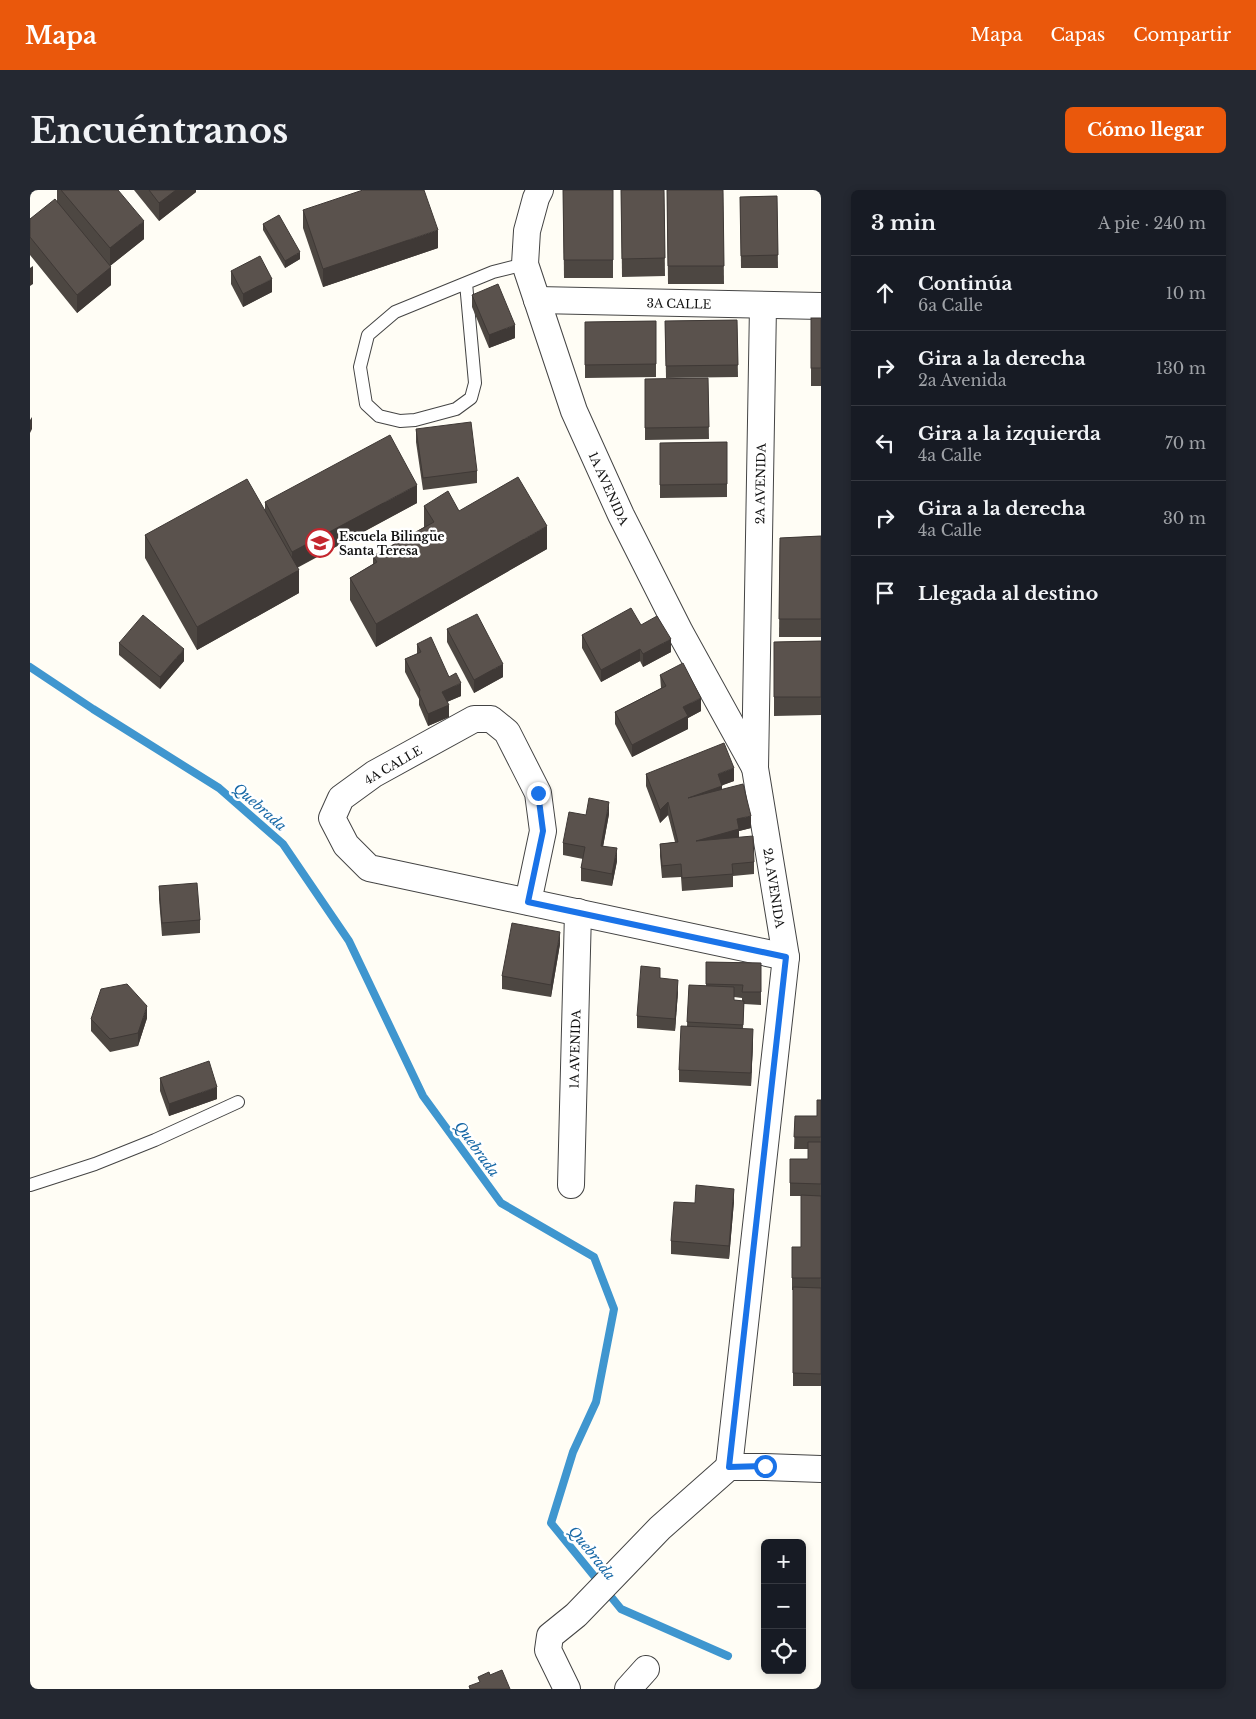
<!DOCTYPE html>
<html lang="es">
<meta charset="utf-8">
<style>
body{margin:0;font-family:"Libre Baskerville",serif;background:#242831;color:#f1f3f6}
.controls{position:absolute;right:15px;bottom:15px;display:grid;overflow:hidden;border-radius:8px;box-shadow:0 2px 8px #0003}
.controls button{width:45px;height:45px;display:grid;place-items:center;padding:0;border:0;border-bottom:1px solid #363941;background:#171b24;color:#f1f3f6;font:25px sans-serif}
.stop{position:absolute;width:15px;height:15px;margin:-11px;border:4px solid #1a73e8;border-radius:50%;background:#fff}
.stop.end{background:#1a73e8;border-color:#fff;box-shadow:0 1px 5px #0008}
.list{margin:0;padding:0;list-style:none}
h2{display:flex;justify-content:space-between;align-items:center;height:65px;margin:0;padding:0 20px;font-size:21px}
h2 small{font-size:16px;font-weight:400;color:#9ea1a6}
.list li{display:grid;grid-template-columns:32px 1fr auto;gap:15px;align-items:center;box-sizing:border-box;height:75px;padding:0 20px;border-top:1px solid #363941}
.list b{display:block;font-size:19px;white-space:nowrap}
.list p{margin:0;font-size:16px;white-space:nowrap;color:#9ea1a6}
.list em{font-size:16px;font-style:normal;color:#9ea1a6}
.icon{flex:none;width:28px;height:28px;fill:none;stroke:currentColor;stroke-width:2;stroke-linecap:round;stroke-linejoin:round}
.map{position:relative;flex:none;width:791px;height:1499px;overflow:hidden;border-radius:8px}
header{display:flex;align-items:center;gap:30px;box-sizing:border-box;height:70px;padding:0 25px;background:#ea580c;color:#fff}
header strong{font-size:24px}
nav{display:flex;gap:28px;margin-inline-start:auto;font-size:18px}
.intro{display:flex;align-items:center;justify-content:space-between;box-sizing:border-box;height:120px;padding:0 30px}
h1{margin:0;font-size:35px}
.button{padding:12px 22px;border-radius:8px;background:#ea580c;color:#fff;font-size:18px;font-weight:700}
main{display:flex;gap:30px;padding:0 30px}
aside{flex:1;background:#171b24;border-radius:8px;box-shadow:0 2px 8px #0003}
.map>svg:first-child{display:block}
</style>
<header>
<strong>Mapa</strong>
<nav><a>Mapa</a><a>Capas</a><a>Compartir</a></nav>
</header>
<div class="intro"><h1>Encuéntranos</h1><a class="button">Cómo llegar</a></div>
<main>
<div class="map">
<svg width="791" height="1499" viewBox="0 0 791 1499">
<rect width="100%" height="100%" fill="#fffdf5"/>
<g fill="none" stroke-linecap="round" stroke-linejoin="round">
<!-- stream -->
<path stroke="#3f96cf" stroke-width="8" d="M0 477 63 519 189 598 253 654 319 751 393 906 471 1013 564 1067 584 1119 566 1212 543 1262 521 1333 591 1419 698 1466"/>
<defs>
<g id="service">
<path d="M436 93 445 193 441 208 426 219 385 230 370 231 349 226 336 214 330 177 338 145 365 122 463 82 495 74"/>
<path d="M0 995 65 974 125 950 208 912"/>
</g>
<g id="minor">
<path id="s1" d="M510 0 506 8 497 41 495 74 544 221 591 325 650 442 724 576"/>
<path id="s2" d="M507 110 791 116"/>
<path d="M498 712 513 641 508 603 477 542 461 529H444L344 584 311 608 302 628 316 655 339 678 756 767"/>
<path id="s3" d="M541 995 548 722"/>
<path id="s4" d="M699 1277 756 767 725 578 733 116"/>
<path d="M699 1277H735L791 1279"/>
<path d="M537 1499 518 1460 520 1446 546 1425 630 1338 699 1277"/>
<path d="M598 1499 616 1479"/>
</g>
</defs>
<!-- service casing -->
<use href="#service" stroke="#444" stroke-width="14"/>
<!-- minor casing -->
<use href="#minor" stroke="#444" stroke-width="28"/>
<!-- service -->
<use href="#service" stroke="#fff" stroke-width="12"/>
<!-- minor -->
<use href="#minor" stroke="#fff" stroke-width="26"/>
</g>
<!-- wall -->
<g fill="#4d4742" fill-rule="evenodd">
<path d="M27 0H88L114 49 80 76 81 95 47 123 0 65V29L27 11Z"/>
<path d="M104 0H166V2L129 31Z"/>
<path d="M533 0H583V88H534Z"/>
<path d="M591 0H634L635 86 592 87Z"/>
<path d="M637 0H693L694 94H638Z"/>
<path d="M747 6 748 78H711L710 7Z"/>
<path d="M273 20 408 58 293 97 273 38Z"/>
<path d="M233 34 270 69 255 78 233 40Z"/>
<path d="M201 81 242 102 213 117 201 94Z"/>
<path d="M442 105 485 148 459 158 442 117Z"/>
<rect x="781" y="128" width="10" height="68"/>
<path d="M707 130 708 187 636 188 635 131Z"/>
<path d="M626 131V187L555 188V132Z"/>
<path d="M678 188 679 249 615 250V189Z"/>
<path d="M386 239 447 281V293L393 300 386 252Z"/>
<path d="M697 252V307L630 308V253Z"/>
<path d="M235 312 387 313 267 378 269 403 167 460 115 368V345L235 320Z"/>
<path d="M394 316 429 321 517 359 346 457 320 410V388L343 374V366L394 337Z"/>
<path d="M791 346V447H749L750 348Z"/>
<path d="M611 435 641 462 613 477 610 471 571 492 552 458V445Z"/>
<path d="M417 439 473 487 444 503 417 452Z"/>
<path d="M791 451V525L744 526V452Z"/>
<path d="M89 453 154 471 130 499 89 465Z"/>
<path d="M387 454 419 487 431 506 417 512 419 527 398 536 389 515V509L375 482V469L387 464Z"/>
<path d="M630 485 671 521 658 528V539L602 567 585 534V522L631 498Z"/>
<path d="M616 584 704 591 692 595V599L721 638 709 641V647L724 672V684L703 686V697L652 701 651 687 632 688 630 666V654L645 652 638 625 630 633 616 596Z"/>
<path d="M579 624 573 656 587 671 582 696 551 691V678L553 669 533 665V653L556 625Z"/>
<path d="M129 696 170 730V743L132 746 129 709Z"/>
<path d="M530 754 521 807 472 799V786Z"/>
<path d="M676 772 731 773V815L714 814 713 839 723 852 721 896 649 892V880L657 836 659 795 676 796ZM704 807 712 808V811L704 810Z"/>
<path d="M630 788 648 802 645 841 607 838V826Z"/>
<path d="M117 828 108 856 80 862 61 841V829Z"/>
<path d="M130 888 187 909 139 926 130 901Z"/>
<path d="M791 910V1196H763V1100H762V1057H771V1006H760V969H778V959H764L765 926H787Z"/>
<path d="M704 1011 699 1069 641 1064V1051Z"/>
</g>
<!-- shaded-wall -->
<g fill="#3f3936">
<path d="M146 0H166V2L129 31V13Z"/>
<path d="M114 31V49L80 76V58Z"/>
<path d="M408 40V58L293 97V79Z"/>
<path d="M270 62V69L255 78V71Z"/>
<path d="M3 76V94L0 96V78Z"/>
<path d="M81 77V95L47 123V105Z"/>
<path d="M242 89V102L213 117V104Z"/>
<path d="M485 135V148L459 158V145Z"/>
<path d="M2 227V239L0 243V230Z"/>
<path d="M387 295V313L262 380V362Z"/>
<path d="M517 336V359L346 457V434Z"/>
<path d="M269 380V403L167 460V437Z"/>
<path d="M641 449V462L613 477V464Z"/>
<path d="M154 459V471L130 499V487Z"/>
<path d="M610 459V471L571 492V480Z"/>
<path d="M473 474V487L444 503V490Z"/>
<path d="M431 493V506L412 514V502Z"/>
<path d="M671 508V521L658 528V539L602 567V555L653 517Z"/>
<path d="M419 515V527L398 536V524Z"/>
<path d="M704 578V591L688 597V584Z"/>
<path d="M692 596V609L658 608Z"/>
<path d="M579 612V624L571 668V656Z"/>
<path d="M638 612V625L630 633V620Z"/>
<path d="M721 626V638L709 641V652L666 651 707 629Z"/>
<path d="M587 658V671L582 696V684Z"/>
<path d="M530 742V754L521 807V795Z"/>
<path d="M648 790V802L645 841V829Z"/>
<path d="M117 816V828L108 856V843Z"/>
<path d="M723 839V852L721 896V883Z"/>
<path d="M187 897V909L139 926V914Z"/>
<path d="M704 999V1011L699 1069V1056Z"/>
</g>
<!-- building -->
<g fill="#5a524d" stroke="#3f3936">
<path d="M31 0H88L114 31 80 58Z"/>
<path d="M119 0H146L129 13Z"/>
<path d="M333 0H394L408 40 293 79 273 20Z"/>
<path d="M533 0H583V70H534Z"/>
<path d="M591 0H634L635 68 592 69Z"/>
<path d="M637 0H693L694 76H638Z"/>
<path d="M747 6 748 65 711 66 710 7Z"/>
<path d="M25 9 81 77 47 105 0 47V29Z"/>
<path d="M249 25 270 62 255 71 233 34Z"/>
<path d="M230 66 242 89 213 104 201 81Z"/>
<path d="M468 94 485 135 459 145 442 105Z"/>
<rect x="781" y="128" width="10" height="50"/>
<path d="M707 130 708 175 636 176 635 131Z"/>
<path d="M626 131V174L555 175V132Z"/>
<path d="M678 188 679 237 615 238V189Z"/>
<path d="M441 232 447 281 393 288 386 239Z"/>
<path d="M360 245 387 295 262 362 235 312Z"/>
<path d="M697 252V294L630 295V253Z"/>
<path d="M488 287 517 336 346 434 320 388 347 372 343 366 404 332 394 316 418 301 429 321Z"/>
<path d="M217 289 269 380 167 437 115 345Z"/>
<path d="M791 346V429H749L750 348Z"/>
<path d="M601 418 611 435 627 426 641 449 613 464 610 459 571 480 552 445Z"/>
<path d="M447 424 473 474 444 490 417 439Z"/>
<path d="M113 425 154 459 130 487 89 453Z"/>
<path d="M401 447 419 487 426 483 431 493 412 502 419 515 398 524 389 503 390 500 375 469 391 462 387 454Z"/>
<path d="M791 451V507H744V452Z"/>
<path d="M653 473 671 508 653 517 658 526 602 555 585 522 636 496 630 485Z"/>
<path d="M694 553 704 578 688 584 692 596 658 608 713 594 721 626 707 629 709 639 666 651 723 646 724 672 702 674 703 684 652 688 651 674 632 676 630 654 648 652 638 612 630 620 616 584Z"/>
<path d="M559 608 579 612 571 656 587 658 582 684 551 678 555 657 533 653 539 622 556 625Z"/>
<path d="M167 693 170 730 132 733 129 696Z"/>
<path d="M482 733 530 742 521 795 472 786Z"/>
<path d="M676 772 731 773V802H712L713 795 676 794Z"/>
<path d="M611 776 630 778V788L648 790 645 829 607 826Z"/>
<path d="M97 794 117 816 108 843 80 849 61 829 71 799Z"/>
<path d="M659 795 704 797V810L714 811 713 835 657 832Z"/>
<path d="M651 836 723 839 721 883 649 880Z"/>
<path d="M179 871 187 897 139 914 130 888Z"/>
<path d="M787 910H791V947H764L765 926H787Z"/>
<path d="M778 952H791V994L760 993V969H778Z"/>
<path d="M666 995 704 999 699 1056 641 1051 644 1012 665 1013Z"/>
<path d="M771 1005 791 1006V1088H762V1057H771Z"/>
<path d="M763 1097 791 1098V1184L763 1183Z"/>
<path d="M472 1480 480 1499H440L439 1496 450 1492 448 1487 459 1482 460 1485Z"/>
</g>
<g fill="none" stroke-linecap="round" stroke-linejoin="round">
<!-- route -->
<path stroke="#1a73e8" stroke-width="6" d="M508 603 513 641 498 712 756 767 699 1277 735 1276"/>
</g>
<!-- icons -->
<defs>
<symbol id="school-ring" viewBox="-11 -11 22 22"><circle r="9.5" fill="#fff" stroke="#c4262e" stroke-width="1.5"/><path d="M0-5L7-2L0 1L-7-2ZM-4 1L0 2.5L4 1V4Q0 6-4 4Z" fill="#c4262e"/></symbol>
</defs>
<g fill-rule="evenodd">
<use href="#school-ring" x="274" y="337" width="32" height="32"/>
</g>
<g text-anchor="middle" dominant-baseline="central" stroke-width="5" stroke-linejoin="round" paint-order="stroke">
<!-- street labels -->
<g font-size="12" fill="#111" stroke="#fff">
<text stroke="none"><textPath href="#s2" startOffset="142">3A CALLE</textPath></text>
<text stroke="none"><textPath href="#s4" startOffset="989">2A AVENIDA</textPath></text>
<text stroke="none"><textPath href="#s1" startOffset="316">1A AVENIDA</textPath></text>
<text transform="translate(363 575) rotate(-30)">4A CALLE</text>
<text transform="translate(744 698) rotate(81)">2A AVENIDA</text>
<text stroke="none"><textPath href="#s3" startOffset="136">1A AVENIDA</textPath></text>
</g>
<!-- poi labels -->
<g font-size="12" font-weight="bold" fill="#111" stroke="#fff" text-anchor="start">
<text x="309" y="346">Escuela Bilingüe<tspan x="309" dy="14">Santa Teresa</tspan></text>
</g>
<!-- water labels -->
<g font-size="14" font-style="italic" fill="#1768a6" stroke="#fff">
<text transform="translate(230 617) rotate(41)">Quebrada</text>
<text transform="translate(447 959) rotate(54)">Quebrada</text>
<text transform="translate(562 1363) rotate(51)">Quebrada</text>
</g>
</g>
</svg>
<div class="controls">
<button>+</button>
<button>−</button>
<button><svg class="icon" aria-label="locate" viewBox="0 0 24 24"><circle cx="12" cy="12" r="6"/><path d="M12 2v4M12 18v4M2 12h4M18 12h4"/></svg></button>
</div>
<div class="stop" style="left:735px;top:1276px"></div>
<div class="stop end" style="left:508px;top:603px"></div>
</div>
<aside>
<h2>3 min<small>A pie · 240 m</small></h2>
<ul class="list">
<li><svg class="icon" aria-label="ahead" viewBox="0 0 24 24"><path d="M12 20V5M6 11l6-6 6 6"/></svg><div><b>Continúa</b><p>6a Calle</p></div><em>10 m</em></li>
<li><svg class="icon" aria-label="right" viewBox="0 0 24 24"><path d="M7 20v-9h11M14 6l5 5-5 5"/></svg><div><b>Gira a la derecha</b><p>2a Avenida</p></div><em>130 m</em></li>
<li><svg class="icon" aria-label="left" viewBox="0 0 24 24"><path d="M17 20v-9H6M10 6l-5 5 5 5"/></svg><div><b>Gira a la izquierda</b><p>4a Calle</p></div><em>70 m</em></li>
<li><svg class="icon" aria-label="right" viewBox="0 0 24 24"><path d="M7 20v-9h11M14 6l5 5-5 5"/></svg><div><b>Gira a la derecha</b><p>4a Calle</p></div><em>30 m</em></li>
<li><svg class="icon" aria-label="arrive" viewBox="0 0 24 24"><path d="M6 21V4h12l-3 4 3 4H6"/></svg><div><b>Llegada al destino</b></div></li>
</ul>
</aside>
</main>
